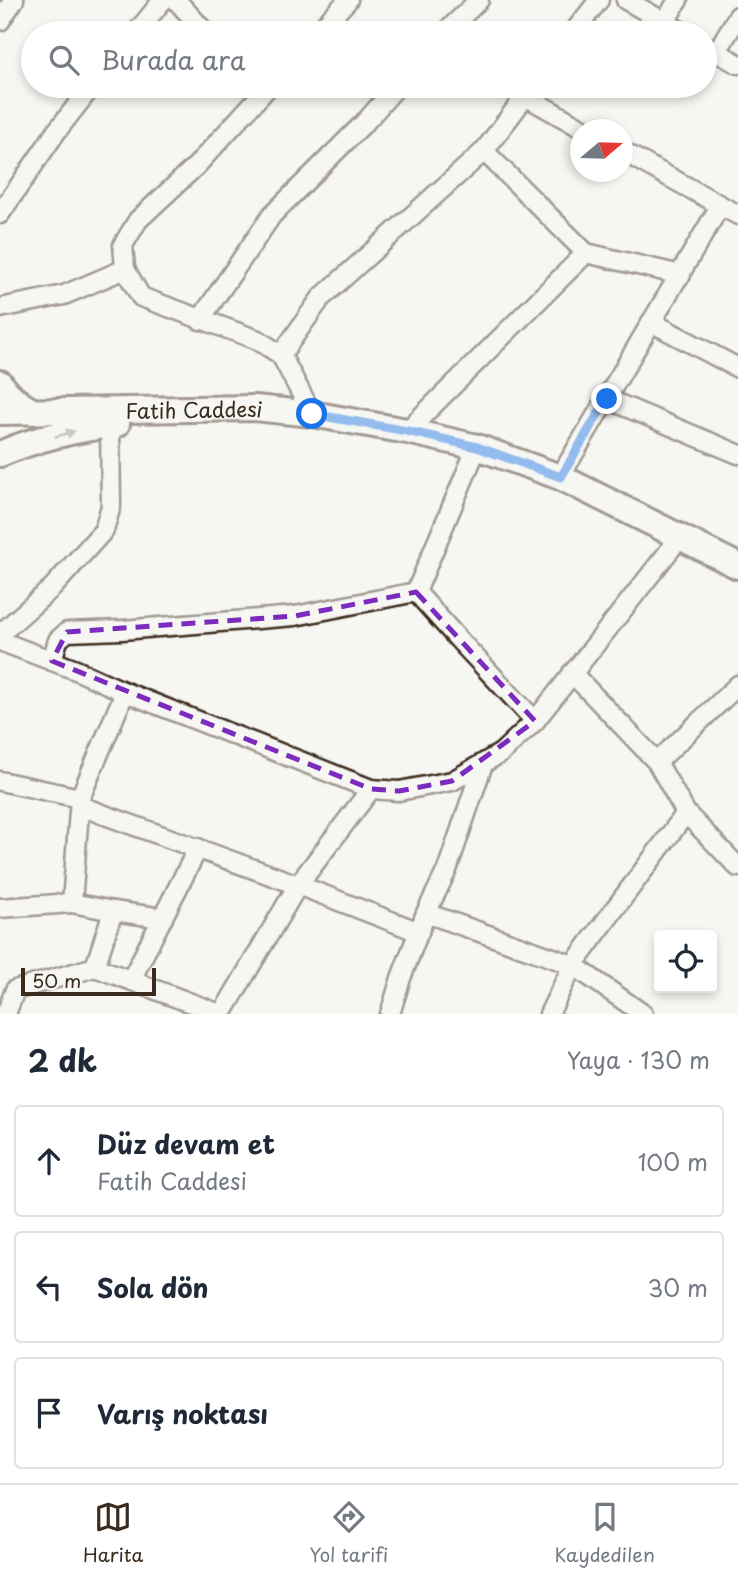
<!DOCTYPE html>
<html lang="tr">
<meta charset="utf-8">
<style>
body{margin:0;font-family:"Playpen Sans",sans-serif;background:#f2f2f3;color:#1f2937}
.controls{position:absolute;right:21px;bottom:21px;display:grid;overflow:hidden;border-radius:7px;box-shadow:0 4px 10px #0003}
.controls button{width:63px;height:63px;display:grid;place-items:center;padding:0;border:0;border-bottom:2px solid #e0e1e3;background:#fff;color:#1f2937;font:35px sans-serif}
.compass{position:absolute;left:570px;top:119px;width:63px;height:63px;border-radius:50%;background:#fff;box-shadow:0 4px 10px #0003;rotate:71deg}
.scale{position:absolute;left:21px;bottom:18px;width:135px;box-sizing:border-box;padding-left:7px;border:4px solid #3b2a1e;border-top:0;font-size:19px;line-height:24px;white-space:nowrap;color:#3b2a1e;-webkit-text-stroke:5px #f6f6f2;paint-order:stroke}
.stop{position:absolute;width:21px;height:21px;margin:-16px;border:5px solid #1a73e8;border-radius:50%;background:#fff}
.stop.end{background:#1a73e8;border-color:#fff;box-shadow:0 2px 7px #0008}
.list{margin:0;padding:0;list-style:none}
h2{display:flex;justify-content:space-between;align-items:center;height:91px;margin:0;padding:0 28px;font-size:30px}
h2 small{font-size:23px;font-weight:400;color:#747a83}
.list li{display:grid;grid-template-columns:46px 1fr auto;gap:21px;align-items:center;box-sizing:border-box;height:112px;margin:0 14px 14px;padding:0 14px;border:2px solid #e0e1e3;border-radius:7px}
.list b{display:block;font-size:26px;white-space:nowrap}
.list p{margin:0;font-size:23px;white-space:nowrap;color:#747a83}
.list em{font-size:23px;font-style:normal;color:#747a83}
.icon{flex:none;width:38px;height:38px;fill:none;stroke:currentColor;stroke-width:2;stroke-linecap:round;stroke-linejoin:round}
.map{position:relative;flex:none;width:738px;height:1014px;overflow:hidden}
.search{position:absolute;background:#fff;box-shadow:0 4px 10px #0003;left:21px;right:21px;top:21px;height:77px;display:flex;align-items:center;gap:18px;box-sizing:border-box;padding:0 24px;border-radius:38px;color:#747a83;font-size:26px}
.sheet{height:469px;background:#fff}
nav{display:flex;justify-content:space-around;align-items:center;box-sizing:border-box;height:98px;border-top:2px solid #e0e1e3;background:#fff;font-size:19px;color:#747a83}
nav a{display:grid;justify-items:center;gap:4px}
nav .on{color:#3b2a1e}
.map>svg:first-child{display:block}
</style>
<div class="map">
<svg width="738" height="1014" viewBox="0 0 738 1014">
<rect width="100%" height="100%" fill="#f6f6f2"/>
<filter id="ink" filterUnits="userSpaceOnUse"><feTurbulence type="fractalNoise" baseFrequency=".0143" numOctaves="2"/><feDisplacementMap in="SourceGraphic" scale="14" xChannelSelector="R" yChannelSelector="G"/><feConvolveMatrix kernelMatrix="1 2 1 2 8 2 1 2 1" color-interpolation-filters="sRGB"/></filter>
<g filter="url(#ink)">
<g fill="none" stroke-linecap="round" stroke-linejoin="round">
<defs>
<g id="street">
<path d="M176 0 206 33"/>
<path d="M626 0 684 33"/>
<path d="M0 21 14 0"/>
<path d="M665 22 678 0"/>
<path d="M136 33 163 0"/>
<path d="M317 33 348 0"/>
<path d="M445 33 479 0"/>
<path d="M573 33 599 0"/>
<path d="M705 46 738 64"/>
<path d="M716 53 738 16"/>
<path d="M269 86 197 165 138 220 123 245 125 269 141 297 258 340 281 355 312 414"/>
<path d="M525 96 585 130"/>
<path d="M484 151 586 253 681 275"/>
<path d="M622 151 738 215"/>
<path d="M0 214 56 132 92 86"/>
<path d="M0 308 64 295 125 269"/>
<path d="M200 320 272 215 367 120 397 86"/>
<path d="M651 322 738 368"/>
<path d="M281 355 321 298 484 151 533 86"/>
<path d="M607 399 738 454"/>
<path d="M407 431 586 253"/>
<path d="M560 477 720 206"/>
<path d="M416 592 458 639 535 721"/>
<path d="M0 634 53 587 104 530 111 506 110 425"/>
<path d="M0 641 76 670 125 692 371 789 399 791 452 781 501 753 535 721 681 536"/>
<path d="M52 661 58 640 67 632 122 630 295 616 416 592 477 447"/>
<path d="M572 673 657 762 686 813 738 867"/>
<path d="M125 692 80 798 72 903 113 911 95 967 220 1014"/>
<path d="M657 762 738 685"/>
<path d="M0 781 80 798"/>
<path d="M80 806 298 885 419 932"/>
<path d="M0 908 72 903"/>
<path d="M113 911 163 918"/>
<path d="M426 913 573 965 643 1014"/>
<path d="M131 980 198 848"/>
<path d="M6 1014 15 990 95 967"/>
<path d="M222 1014 298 885 371 789"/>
<path d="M390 1014 401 978 426 913 447 870 483 764"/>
<path d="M549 1014 573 965 686 813"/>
</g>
<g id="secondary">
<path d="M0 383C9 396 20 405 34 412"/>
<path id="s1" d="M0 412 255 408 312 414 407 431 477 447 560 477 738 566"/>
<path d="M0 454C37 438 77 429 117 424"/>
</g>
</defs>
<!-- street casing -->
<use href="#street" stroke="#3b2a1e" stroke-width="23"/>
<!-- secondary casing -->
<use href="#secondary" stroke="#3b2a1e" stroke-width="30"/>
<!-- street -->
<use href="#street" stroke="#f6f6f2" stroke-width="18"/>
<!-- secondary -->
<use href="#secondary" stroke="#f6f6f2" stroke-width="24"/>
</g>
<!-- one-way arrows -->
<defs><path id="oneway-solid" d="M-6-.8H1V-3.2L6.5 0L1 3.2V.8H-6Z" transform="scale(1.75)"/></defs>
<use fill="#989088" href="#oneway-solid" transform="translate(65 434) rotate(-16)"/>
</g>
<g fill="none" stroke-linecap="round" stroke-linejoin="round" filter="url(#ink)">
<!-- route -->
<path stroke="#1a73e8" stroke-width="9" d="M312 414 407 431 477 447 561 477 607 399"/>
</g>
<!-- marked area -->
<path d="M0 0H738V1014H0ZM416 592 535 721 452 781 399 791 371 789 52 661 67 632 295 616Z" fill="#f6f6f2" fill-opacity=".55" fill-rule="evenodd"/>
<path fill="none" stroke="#7b2cbf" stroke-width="5" stroke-dasharray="14 9" stroke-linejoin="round" d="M416 592 535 721 452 781 399 791 371 789 52 661 67 632 295 616Z"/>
<g text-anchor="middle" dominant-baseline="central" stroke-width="7" stroke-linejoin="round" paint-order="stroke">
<!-- street labels -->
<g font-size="21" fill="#3b2a1e" stroke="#f6f6f2">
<text stroke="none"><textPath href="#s1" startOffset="194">Fatih Caddesi</textPath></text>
</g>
</g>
</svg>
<div class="controls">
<button><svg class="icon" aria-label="locate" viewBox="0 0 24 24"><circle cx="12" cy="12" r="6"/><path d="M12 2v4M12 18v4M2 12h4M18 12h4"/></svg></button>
</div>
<svg class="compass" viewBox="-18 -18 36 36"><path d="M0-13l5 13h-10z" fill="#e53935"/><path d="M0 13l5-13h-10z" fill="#747a83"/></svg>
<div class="scale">50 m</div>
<div class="stop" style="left:312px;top:414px"></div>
<div class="stop end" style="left:607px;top:399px"></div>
<div class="search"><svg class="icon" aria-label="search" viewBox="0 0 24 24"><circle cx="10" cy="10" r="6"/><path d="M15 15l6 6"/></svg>Burada ara</div>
</div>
<section class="sheet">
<h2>2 dk<small>Yaya · 130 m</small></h2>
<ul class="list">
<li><svg class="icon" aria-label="ahead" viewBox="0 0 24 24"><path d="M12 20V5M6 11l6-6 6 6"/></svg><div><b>Düz devam et</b><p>Fatih Caddesi</p></div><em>100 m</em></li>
<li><svg class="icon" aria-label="left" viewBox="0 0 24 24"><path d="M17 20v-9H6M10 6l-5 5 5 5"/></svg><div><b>Sola dön</b></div><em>30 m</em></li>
<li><svg class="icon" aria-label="arrive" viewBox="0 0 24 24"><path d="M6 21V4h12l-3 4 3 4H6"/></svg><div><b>Varış noktası</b></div></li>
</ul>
</section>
<nav>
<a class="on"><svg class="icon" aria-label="map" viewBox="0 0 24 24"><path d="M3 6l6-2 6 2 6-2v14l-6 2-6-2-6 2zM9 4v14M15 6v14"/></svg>Harita</a>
<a><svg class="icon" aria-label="directions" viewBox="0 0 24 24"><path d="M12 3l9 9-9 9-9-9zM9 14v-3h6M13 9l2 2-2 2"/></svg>Yol tarifi</a>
<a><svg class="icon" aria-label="saved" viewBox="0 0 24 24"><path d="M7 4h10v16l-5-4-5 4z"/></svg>Kaydedilen</a>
</nav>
